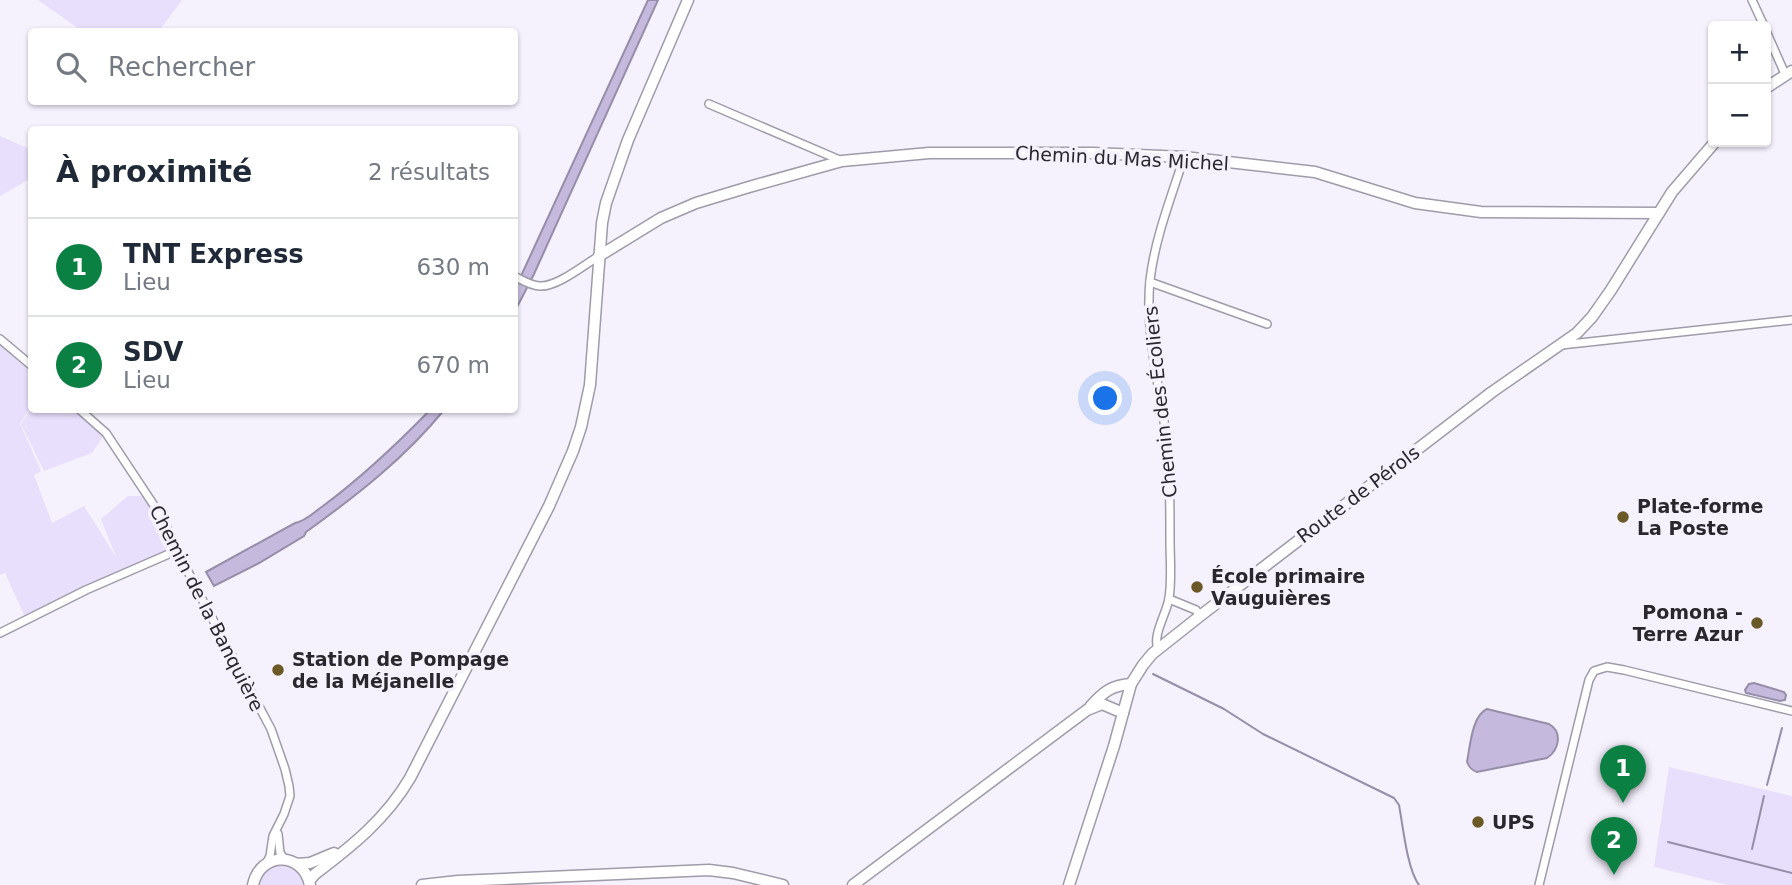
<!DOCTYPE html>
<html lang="fr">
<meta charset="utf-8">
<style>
body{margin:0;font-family:"DejaVu Sans",sans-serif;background:#f2f2f3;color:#1f2937}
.controls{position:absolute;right:21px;top:21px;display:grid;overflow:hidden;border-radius:7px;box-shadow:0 2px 5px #0004}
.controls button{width:63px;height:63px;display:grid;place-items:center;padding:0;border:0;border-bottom:2px solid #e0e1e3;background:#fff;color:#1f2937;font:35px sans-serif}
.you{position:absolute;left:1106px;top:399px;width:24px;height:24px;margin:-18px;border:5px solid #fff;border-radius:50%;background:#1a73e8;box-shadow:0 0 0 10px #1a73e833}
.badge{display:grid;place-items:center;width:46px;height:46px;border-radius:50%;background:#0b8043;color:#fff;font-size:23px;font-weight:700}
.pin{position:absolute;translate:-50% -58px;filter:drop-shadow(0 2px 4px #0008)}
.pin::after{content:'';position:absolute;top:37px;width:24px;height:21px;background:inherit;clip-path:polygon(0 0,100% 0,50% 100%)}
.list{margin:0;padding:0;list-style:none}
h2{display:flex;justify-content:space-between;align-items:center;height:91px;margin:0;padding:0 28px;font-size:30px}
h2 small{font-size:23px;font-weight:400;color:#747a83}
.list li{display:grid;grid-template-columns:46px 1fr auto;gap:21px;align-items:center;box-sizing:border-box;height:98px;padding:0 28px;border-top:2px solid #e0e1e3}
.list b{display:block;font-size:26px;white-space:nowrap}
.list p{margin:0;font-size:23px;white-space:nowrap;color:#747a83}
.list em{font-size:23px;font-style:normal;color:#747a83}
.icon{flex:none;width:38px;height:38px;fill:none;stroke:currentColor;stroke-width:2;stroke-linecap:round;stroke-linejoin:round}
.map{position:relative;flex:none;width:1792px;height:885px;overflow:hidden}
.search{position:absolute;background:#fff;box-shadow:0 2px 5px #0004;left:28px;top:28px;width:490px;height:77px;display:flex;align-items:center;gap:18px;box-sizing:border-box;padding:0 24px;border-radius:7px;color:#747a83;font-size:26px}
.panel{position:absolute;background:#fff;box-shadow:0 2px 5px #0004;left:28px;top:126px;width:490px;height:287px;border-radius:7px}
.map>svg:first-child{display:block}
</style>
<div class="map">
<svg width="1792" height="885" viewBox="0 0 1792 885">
<rect width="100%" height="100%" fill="#f5f1fd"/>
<!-- green -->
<g fill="#e8dffc">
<path d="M38 0H182L159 31H82Z"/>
<path d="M0 136 32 150 31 178 0 196Z"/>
<path d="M0 338 31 360V406L20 424 41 471 34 475 52 523 84 506 116 557 101 519 128 496H148L172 547 25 617 5 573 0 575Z"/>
<path d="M31 409 74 410 104 435 92 453 44 471 21 424Z"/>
<path d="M1669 767 1792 796V885H1728L1654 867Z"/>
<path d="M277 865C291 865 300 871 303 885H259L264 872Z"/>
</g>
<!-- water -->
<g fill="#c5badd" stroke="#968ea8" stroke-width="2">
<path d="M648 0H658L534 274 515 311V289Z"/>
<path d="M430 410H444C405 458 356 496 306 532L304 536 259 563 214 586 206 572 295 523C306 521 314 512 323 506 362 477 396 445 430 410Z"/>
<path d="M1754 683 1784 692 1786 695 1785 700 1780 701 1746 693 1745 690 1749 684Z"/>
<path d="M1487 709 1549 724C1563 732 1559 750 1547 758L1477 772C1471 770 1469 767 1467 762 1470 747 1472 715 1487 709Z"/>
</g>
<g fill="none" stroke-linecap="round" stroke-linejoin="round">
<!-- stream -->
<g stroke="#968ea8" stroke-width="2">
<path d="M1153 674 1224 709 1263 734 1394 798 1399 805C1403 826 1407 869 1419 885"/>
<path d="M1767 785 1782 728"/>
<path d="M1668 842 1792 873"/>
<path d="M1752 849 1764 796"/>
</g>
<defs>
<g id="street">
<path d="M1752 0 1764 26"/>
<path d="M1766 31 1785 74"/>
<path d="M709 104 842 161"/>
<path d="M514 276C522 280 531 286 540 286 557 287 584 265 599 256"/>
<path d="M1150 282 1267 324"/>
<path d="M0 339 32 366"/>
<path d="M1561 345 1792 320"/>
<path d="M80 410 106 433 161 516 194 584 271 729 285 769 289 786 290 796 284 814 273 836 270 856 266 864"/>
<path d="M1169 599 1196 610 1200 616"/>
<path d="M0 633 86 590 178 550"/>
<path d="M1158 649C1152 635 1167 613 1169 598 1172 580 1170 559 1170 540 1170 502 1170 465 1165 428 1158 379 1145 330 1150 280 1155 238 1171 198 1184 157"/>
<path d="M278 834 280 853 285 860"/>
<path d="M1539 885 1589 680 1594 671 1607 667 1624 670 1792 711"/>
</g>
<g id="secondary">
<path d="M1766 88 1792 71"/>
<path d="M599 256 661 218 696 203 749 187 842 161 929 153H1093L1184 157 1315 172 1415 203 1481 212 1659 213"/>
<path d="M1090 707C1103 692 1112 685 1131 684"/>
<path d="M297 864 310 863 334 853"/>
<path d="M309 881 315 874C352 846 386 819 410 778L549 506 573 451 581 427 590 385 602 223 606 203 628 140 688 0"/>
<path d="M253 885C260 851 303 851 310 885"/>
<path d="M422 885 458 881 709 870 733 873 783 885"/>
<path d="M853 885 1087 710 1102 704 1123 713"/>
<path d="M1069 885 1114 746 1131 684 1143 665 1152 654 1200 616 1492 392 1577 333 1592 317 1611 290 1672 192 1715 142"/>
</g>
</defs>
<!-- street casing -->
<use href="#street" stroke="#9f9ba9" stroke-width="10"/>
<!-- secondary casing -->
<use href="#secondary" stroke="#9f9ba9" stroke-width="13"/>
<!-- street -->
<use href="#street" stroke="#fff" stroke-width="7"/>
<!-- secondary -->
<use href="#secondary" stroke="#fff" stroke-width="10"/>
</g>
<!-- markers -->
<g fill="#6b5927" stroke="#f5f1fd" stroke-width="2.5">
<circle cx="1623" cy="517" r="7"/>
<circle cx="1197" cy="587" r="7"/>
<circle cx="1757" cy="623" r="7"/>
<circle cx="278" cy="670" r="7"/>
<circle cx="1478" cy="822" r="7"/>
</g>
<g text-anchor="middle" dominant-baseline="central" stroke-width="7" stroke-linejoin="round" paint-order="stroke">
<!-- street labels -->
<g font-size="19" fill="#2a282d" stroke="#f5f1fd">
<text transform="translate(1122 158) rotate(3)">Chemin du Mas Michel</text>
<text transform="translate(1160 402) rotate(-96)">Chemin des Écoliers</text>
<text transform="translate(1358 494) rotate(-37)">Route de Pérols</text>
<text transform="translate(207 608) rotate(63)">Chemin de la Banquière</text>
</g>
<!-- poi labels -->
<g font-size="19" font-weight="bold" fill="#2a282d" stroke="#f5f1fd" text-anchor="start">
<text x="1637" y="506">Plate-forme<tspan x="1637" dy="22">La Poste</tspan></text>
<text x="1211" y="576">École primaire<tspan x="1211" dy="22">Vauguières</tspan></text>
<text x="1743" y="612" text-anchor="end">Pomona -<tspan x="1743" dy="22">Terre Azur</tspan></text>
<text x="292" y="659">Station de Pompage<tspan x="292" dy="22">de la Méjanelle</tspan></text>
<text x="1492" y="822">UPS</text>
</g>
</g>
</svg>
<div class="controls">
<button>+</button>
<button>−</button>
</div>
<div class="you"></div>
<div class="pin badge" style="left:1623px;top:803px">1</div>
<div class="pin badge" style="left:1614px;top:875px">2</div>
<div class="search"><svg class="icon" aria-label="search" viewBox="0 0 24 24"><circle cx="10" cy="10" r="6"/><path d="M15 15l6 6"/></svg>Rechercher</div>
<section class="panel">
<h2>À proximité<small>2 résultats</small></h2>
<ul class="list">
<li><span class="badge">1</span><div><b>TNT Express</b><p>Lieu</p></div><em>630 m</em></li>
<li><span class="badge">2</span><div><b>SDV</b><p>Lieu</p></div><em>670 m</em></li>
</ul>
</section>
</div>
